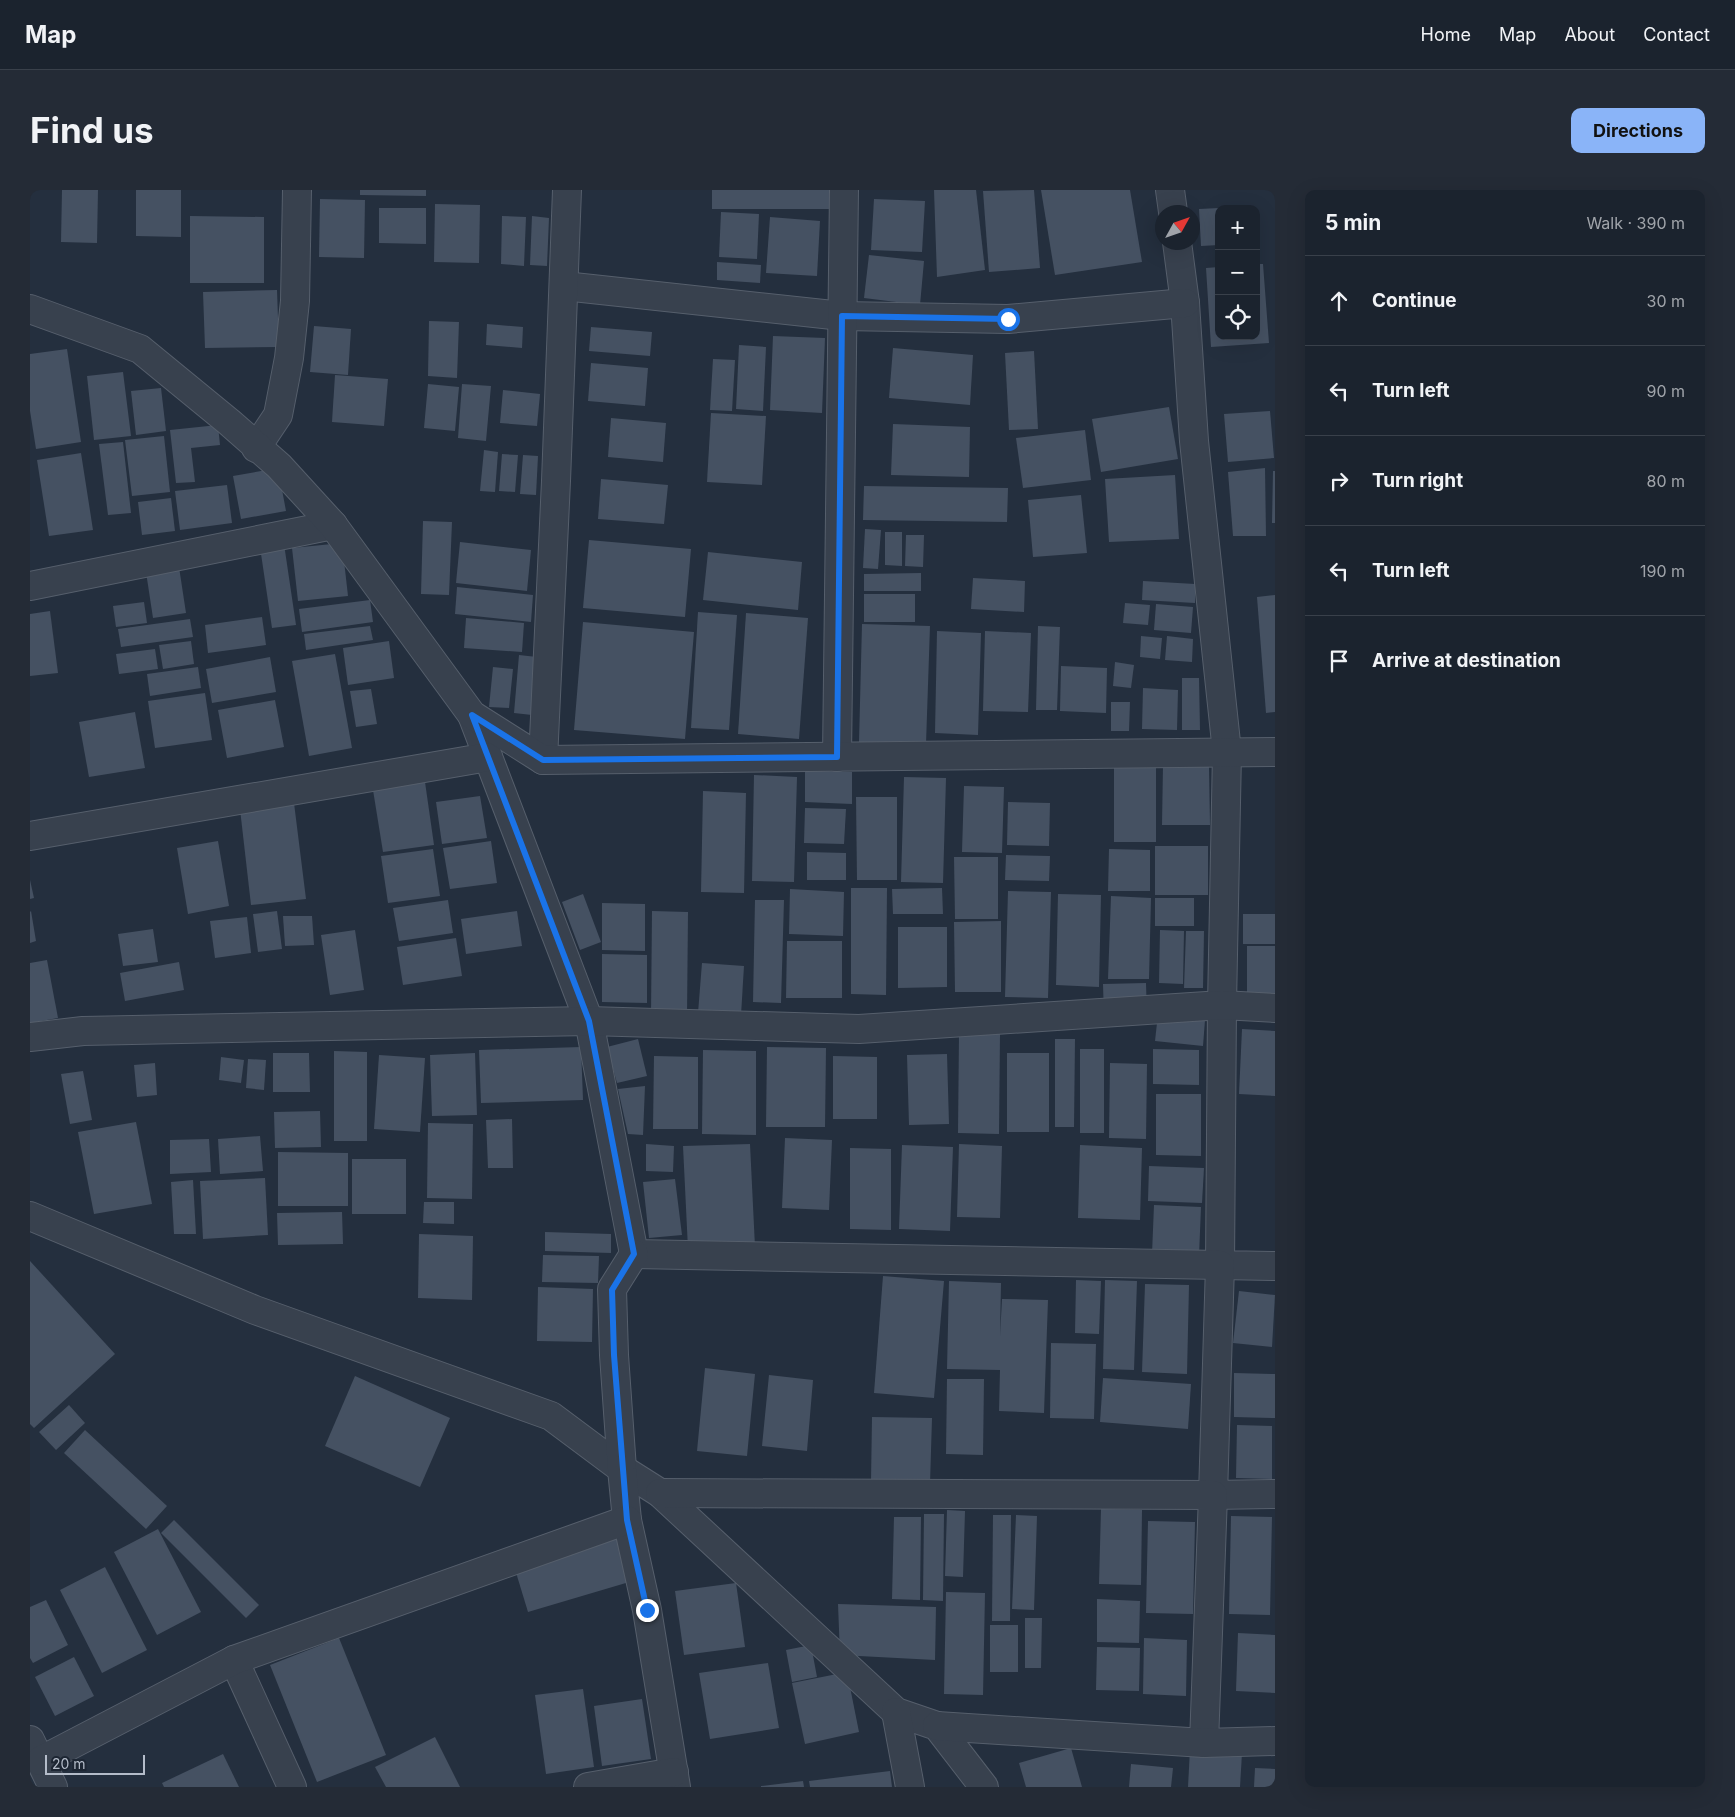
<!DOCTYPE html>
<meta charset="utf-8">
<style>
body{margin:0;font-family:Inter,sans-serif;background:#242b36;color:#f1f3f6}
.controls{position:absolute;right:15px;top:15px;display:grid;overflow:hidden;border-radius:10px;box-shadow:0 5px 20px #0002}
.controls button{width:45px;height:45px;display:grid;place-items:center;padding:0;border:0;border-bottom:1px solid #39404a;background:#1b232e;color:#f1f3f6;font:25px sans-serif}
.compass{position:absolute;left:1125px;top:15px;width:45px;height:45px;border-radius:50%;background:#1b232e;box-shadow:0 5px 20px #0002;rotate:50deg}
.scale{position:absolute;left:15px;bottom:12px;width:100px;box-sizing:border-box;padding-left:5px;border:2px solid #b4bcc9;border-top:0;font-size:14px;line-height:18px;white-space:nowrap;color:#b4bcc9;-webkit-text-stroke:4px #1d2633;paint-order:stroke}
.stop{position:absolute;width:15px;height:15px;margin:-11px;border:4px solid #1a73e8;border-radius:50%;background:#fff}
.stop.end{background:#1a73e8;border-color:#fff;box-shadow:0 1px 5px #0008}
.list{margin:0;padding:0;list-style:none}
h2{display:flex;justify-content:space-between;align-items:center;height:65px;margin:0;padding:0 20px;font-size:21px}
h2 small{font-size:16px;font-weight:400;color:#a0a4aa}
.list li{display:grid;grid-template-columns:32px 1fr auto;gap:15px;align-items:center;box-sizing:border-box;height:90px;padding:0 20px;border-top:1px solid #39404a}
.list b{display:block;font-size:19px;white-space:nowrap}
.list em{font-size:16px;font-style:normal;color:#a0a4aa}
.icon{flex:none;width:28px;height:28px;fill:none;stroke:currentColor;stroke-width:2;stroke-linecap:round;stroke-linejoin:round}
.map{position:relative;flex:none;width:1245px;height:1597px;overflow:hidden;border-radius:10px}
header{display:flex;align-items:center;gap:30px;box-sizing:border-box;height:70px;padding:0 25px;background:#1b232e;border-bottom:1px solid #39404a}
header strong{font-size:24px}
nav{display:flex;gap:28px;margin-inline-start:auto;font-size:18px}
.intro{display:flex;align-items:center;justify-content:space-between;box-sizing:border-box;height:120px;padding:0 30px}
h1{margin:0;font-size:35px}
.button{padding:12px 22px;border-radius:10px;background:#8ab4f8;color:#111;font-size:18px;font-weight:700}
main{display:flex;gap:30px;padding:0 30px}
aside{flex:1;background:#1b232e;border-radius:10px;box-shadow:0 5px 20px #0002}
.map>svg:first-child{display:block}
</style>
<header>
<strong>Map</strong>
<nav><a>Home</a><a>Map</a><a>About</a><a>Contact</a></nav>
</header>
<div class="intro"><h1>Find us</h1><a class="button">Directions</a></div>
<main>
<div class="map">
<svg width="1245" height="1597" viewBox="0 0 1245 1597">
<rect width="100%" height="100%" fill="#242f3e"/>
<!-- building -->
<g fill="#455162">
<path d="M32 0H68L67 53 31 52Z"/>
<path d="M106 0H151V47L106 46Z"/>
<path d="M330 0H396V6L330 5Z"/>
<rect x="682" y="0" width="119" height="19"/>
<path d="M904 0H946L955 80 907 87Z"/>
<path d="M1004 0 1010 78 959 82 953 1Z"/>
<path d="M1011 0H1100L1112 72 1025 85Z"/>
<path d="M290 9 335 10 334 68 289 67Z"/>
<path d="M844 9 895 11 892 62 841 60Z"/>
<path d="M405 14 450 15 449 73 404 72Z"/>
<path d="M349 18H396V54L349 53Z"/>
<path d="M1189 18V55L1171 56 1169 19Z"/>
<path d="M691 22 729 24 727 69 689 67Z"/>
<path d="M160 26 234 27V93H160Z"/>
<path d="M472 26 496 27 494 76 471 74Z"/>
<path d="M502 26 519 28 517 76 500 75Z"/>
<path d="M740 27 790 31 787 86 736 83Z"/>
<path d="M839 65 894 71 890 115 834 108Z"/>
<path d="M687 72 731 75 730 93 687 90Z"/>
<path d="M1226 74H1233L1239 153 1181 157 1176 78 1189 77V146H1226Z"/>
<path d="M247 100 249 157 175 158 173 102Z"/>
<path d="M399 131 429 132 427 188 398 186Z"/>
<path d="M457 134 493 137 492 158 456 155Z"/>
<path d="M284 136 321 139 318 185 280 182Z"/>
<path d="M561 137 622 142 620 166 559 161Z"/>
<path d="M743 146 795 148 792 223 740 220Z"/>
<path d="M709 155 736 157 733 221 706 219Z"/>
<path d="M863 158 943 165 940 215 859 208Z"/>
<path d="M37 159 51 252 6 259 0 221V164Z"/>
<path d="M1004 161 1008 239 979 240 975 163Z"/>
<path d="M683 169 705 170 702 221 680 220Z"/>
<path d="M561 173 618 178 615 216 558 211Z"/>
<path d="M93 182 101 246 64 250 57 186Z"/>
<path d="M305 185 358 189 354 236 302 232Z"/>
<path d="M398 194 429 197 425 241 394 238Z"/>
<path d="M432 194 461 196 456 251 428 248Z"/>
<path d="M131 198 136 241 106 245 101 201Z"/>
<path d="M473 200 510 204 507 236 470 233Z"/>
<path d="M1139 217 1148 269 1071 282 1062 229Z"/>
<path d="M1240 221 1244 268 1198 272 1194 224Z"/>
<path d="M681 223 736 226 732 295 677 292Z"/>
<path d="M581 228 636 233 633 272 578 267Z"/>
<path d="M863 234 940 237 939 287 861 285Z"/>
<path d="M188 235 190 255 161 258 165 292 146 293 140 240Z"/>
<path d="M1055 240 1061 290 993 298 986 248Z"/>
<path d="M134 246 140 302 102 306 95 250Z"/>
<path d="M93 252 101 323 78 325 69 254Z"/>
<path d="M454 260 468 262 465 302 450 301Z"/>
<path d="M51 263 63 340 19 346 7 270Z"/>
<path d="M472 264 488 265 485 302 469 301Z"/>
<path d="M493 265 508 266 506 305 490 304Z"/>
<path d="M248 278 256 321 211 329 203 286Z"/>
<path d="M1235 278 1236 346H1203L1198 282Z"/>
<path d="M1243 281H1245V333H1242Z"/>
<path d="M1145 285 1149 349 1079 352 1075 289Z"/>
<path d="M571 289 638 295 634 334 568 329Z"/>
<path d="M197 295 202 333 150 340 145 301Z"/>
<path d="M834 296 978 298 977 332 833 330Z"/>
<path d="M1051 305 1057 363 1003 367 998 310Z"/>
<path d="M141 308 145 341 112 345 108 312Z"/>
<path d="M393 331 422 332 419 405 391 404Z"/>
<path d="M835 339 851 340 848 379 833 378Z"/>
<path d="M855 342H872V376L855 375Z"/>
<path d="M876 345H894L893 377 875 376Z"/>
<path d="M559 350 661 359 655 427 553 418Z"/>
<path d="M430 352 501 360 497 401 426 393Z"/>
<path d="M312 353 318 406 268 411 262 358Z"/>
<path d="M254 354 266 435 242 438 230 357Z"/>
<path d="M678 362 772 372 768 420 673 410Z"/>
<path d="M149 377 156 423 123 428 116 382Z"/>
<path d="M891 383V401H834V384Z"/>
<path d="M943 388 995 391 994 422 941 419Z"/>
<path d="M1113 391 1165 394V413L1112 410Z"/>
<path d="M427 397 503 405 501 432 425 424Z"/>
<rect x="834" y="404" width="51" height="28"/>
<path d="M1245 405V522L1236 523 1227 407Z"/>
<path d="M340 410 343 432 272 442 269 419Z"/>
<path d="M114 412 117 433 86 437 83 416Z"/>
<path d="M1095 413 1120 415 1118 435 1093 433Z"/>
<path d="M1126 414 1163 417 1161 443 1124 440Z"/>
<path d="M20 421 28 483 0 486V424Z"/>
<path d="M668 422 707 425 699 540 661 538Z"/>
<path d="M716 423 778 428 769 549 708 544Z"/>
<path d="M232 427 236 455 178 463 175 435Z"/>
<path d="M436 428 494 433 492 462 434 458Z"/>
<path d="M160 429 163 447 91 457 88 439Z"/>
<path d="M553 432 664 442 655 549 544 540Z"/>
<path d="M832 434 900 436 896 554 829 552Z"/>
<path d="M340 436 343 450 276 460 274 444Z"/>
<path d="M1008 436 1030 437 1027 520H1006Z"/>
<path d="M907 441 951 443 948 545 905 543Z"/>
<path d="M955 441 1001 443 998 522 953 521Z"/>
<path d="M1111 446 1132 448 1130 469 1110 467Z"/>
<path d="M1137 446 1163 449 1162 472 1135 470Z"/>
<path d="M161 451 164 474 133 479 129 455Z"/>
<path d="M359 451 364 488 318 495 313 458Z"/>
<path d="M125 459 128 479 89 484 86 464Z"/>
<path d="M305 464 322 558 279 566 262 471Z"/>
<path d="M489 465 507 467 502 525 484 523Z"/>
<path d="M240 467 246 502 182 513 176 479Z"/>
<path d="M1085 472 1104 475 1101 498 1083 496Z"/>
<path d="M1031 476 1077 478 1076 523 1030 521Z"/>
<path d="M168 477 171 498 120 506 117 484Z"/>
<path d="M463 477 483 479 479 518 459 517Z"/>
<path d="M1152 488H1169L1170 540H1152Z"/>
<path d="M1113 498 1148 500 1147 540 1112 539Z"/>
<path d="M341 499 347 534 326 537 320 501Z"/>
<path d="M175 503 182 550 125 558 118 511Z"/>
<path d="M245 510 254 557 197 568 188 520Z"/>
<path d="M1081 512H1100L1099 541H1081Z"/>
<path d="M105 522 115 578 59 587 49 532Z"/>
<path d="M1133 575 1179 576 1180 635H1132Z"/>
<rect x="1084" y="577" width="42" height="75"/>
<path d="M775 581 822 582V614L775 612Z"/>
<path d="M724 585 767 587 764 692 722 691Z"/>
<path d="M874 587 916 588 913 693 871 692Z"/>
<path d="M395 592 404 655 353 662 343 600Z"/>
<path d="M934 596 974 597 972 663 932 662Z"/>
<path d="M673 601 716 603 714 703 671 702Z"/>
<path d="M450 606 457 648 412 654 406 612Z"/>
<path d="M826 607H867V690H827Z"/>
<path d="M978 612 1020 613 1019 656 977 655Z"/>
<path d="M264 613 276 709 221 715 210 619Z"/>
<path d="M775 618 816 619 814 654 774 653Z"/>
<path d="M188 651 199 716 158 724 147 658Z"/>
<path d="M461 651 467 693 420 699 413 658Z"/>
<rect x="1125" y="656" width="53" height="49"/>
<path d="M403 659 410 706 358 713 351 666Z"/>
<path d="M1079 659 1120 660V701H1078Z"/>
<path d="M777 662 816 663V690H777Z"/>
<path d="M976 665 1020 666 1019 691 975 690Z"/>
<path d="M924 667H968V729H925Z"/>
<path d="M0 690 4 708 0 709Z"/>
<path d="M821 698H857L856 805 821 804Z"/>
<path d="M912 698 913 724H863L862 699Z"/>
<path d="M760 699 814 702 813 746 759 744Z"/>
<path d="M978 701 1021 702 1018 808 975 807Z"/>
<path d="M553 704 571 752 550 760 532 712Z"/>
<path d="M1028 704 1071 705 1069 797 1026 795Z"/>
<path d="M1081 706 1121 708 1119 789H1078Z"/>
<rect x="1125" y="708" width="39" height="28"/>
<path d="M418 710 423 743 369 751 363 718Z"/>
<path d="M725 710H754L751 813 723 812Z"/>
<path d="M572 713 615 714V761L572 760Z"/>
<path d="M1 721 6 751 0 753V722Z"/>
<path d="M247 721 252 759 228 762 223 724Z"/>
<path d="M487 721 492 756 436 764 431 729Z"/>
<path d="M622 721 658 722 657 826 621 825Z"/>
<rect x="1213" y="724" width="32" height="30"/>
<path d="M253 726H282L284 755 255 756Z"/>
<path d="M217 727 221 763 185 768 180 731Z"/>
<path d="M971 731V802H925L924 732Z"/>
<path d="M868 737H917V797L868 798Z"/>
<path d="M123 739 128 772 93 776 88 744Z"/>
<path d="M325 740 334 800 300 805 291 745Z"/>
<path d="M1130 740 1154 741 1153 794 1129 793Z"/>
<path d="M1156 741H1174L1173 798H1154Z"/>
<path d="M426 748 432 786 373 795 367 757Z"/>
<path d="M757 751H812V808H756Z"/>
<path d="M1217 756H1245V806L1217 805Z"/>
<path d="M572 764 617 765V813L572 812Z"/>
<path d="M17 770 28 828 0 833V773Z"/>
<path d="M149 772 154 800 95 811 90 783Z"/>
<path d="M672 773 714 776 711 825 668 823Z"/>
<path d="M1116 793 1117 826 1074 827 1073 794Z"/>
<path d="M1128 824 1175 830 1173 856 1125 851Z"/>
<path d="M1212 839 1245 841V906L1209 904Z"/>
<path d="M929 844H970L969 944 928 943Z"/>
<path d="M608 849 617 886 587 893 577 857Z"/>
<path d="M1025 849H1045L1044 937H1025Z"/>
<path d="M551 857 553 910 451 913 449 860Z"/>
<path d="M737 857 796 858 795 937H736Z"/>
<rect x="1050" y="859" width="24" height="84"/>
<path d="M1123 859 1169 860V895L1123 894Z"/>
<path d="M673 860 726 861V945L672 944Z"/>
<path d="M304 861 337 862V951H304Z"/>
<path d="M243 863H279L280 902H243Z"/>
<path d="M445 863 447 925 402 926 400 865Z"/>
<rect x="977" y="863" width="42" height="79"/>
<path d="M917 864 919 934 879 935 877 865Z"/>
<path d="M349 865 395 868 390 942 344 939Z"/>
<path d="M624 866 668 867V939H623Z"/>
<path d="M803 866 847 867V929H803Z"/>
<path d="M191 867 214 870 211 893 189 890Z"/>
<path d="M218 869 236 870 234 900 216 898Z"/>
<path d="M125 873 127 905 107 907 104 875Z"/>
<path d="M1080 873 1117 874 1116 949 1079 948Z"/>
<path d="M53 881 62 930 40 934 31 884Z"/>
<path d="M615 896 613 945 598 944 588 899Z"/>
<path d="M1126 904H1171V966L1126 965Z"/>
<path d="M290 921 291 957 245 958 244 922Z"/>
<path d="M482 929 483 978H458L456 930Z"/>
<path d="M106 932 122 1014 64 1024 48 942Z"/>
<path d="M398 933 443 934 442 1009 397 1008Z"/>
<path d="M230 946 233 981 190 984 188 949Z"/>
<path d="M755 948 802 950 799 1020 752 1018Z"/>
<path d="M179 949 181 982 140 984V950Z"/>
<path d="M616 954 644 956 643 982 616 981Z"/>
<path d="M720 954 725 1057 658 1059 653 956Z"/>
<path d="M929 954 972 956 970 1028 927 1027Z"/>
<path d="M872 955 923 957 920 1041 869 1039Z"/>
<path d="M1050 955 1112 958 1110 1030 1048 1028Z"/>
<path d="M820 958 861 959V1040L820 1039Z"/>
<path d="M248 962 318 963V1016H248Z"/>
<rect x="322" y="969" width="54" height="55"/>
<path d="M1119 976 1174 978 1172 1013 1118 1011Z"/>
<path d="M235 988 238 1045 173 1049 170 991Z"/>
<path d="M645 989 652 1045 619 1048 613 992Z"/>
<path d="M163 990 166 1044H144L141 992Z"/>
<path d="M394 1012H424V1034L393 1033Z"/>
<path d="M1124 1015 1171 1017 1169 1066 1122 1064Z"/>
<path d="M312 1022 313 1054 248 1055 247 1023Z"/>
<path d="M515 1042 581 1044V1063L515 1061Z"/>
<path d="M389 1044 443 1046 442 1110 388 1108Z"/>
<path d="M513 1065 569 1066 568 1093 512 1092Z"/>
<path d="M0 1071 85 1164 4 1238 0 1234Z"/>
<path d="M853 1086 914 1091 904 1208 844 1203Z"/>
<path d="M1046 1090 1071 1091 1069 1144 1045 1143Z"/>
<path d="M1075 1090 1107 1091 1104 1180 1073 1179Z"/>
<path d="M919 1091 971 1093 970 1146 972 1109 1018 1110 1014 1223 969 1221 970 1180 917 1179Z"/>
<path d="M1115 1094 1159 1095 1157 1184 1112 1182Z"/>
<path d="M508 1097 563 1099 562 1152 507 1151Z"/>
<path d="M1209 1101 1245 1105 1242 1157 1203 1153Z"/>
<path d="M1021 1153 1066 1154 1064 1229 1020 1228Z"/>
<path d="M675 1178 725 1184 717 1266 667 1261Z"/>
<path d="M1204 1183 1245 1184V1228L1204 1227Z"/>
<path d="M739 1185 783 1190 777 1261 732 1256Z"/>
<path d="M325 1186 420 1228 390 1297 295 1256Z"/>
<path d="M1073 1188 1161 1194 1158 1239 1070 1232Z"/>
<path d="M917 1189H954L953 1265 916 1264Z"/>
<path d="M39 1215 55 1233 26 1260 9 1242Z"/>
<path d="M842 1227 902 1228 900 1294 841 1292Z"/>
<path d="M1207 1235 1242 1236V1289L1206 1288Z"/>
<path d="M55 1240 137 1316 116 1339 34 1263Z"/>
<path d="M1071 1319 1112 1320 1111 1395 1069 1394Z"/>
<path d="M917 1320 935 1321 933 1387 915 1386Z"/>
<path d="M894 1324H914L913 1411 893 1410Z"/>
<path d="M963 1325H981L980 1431H962Z"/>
<path d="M986 1325 1007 1326 1004 1420 982 1419Z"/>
<path d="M1201 1326 1242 1327 1240 1425 1199 1424Z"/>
<path d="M864 1327H891L890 1410 862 1409Z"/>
<path d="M144 1330 229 1415 216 1428 131 1343Z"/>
<path d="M1118 1331 1165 1332 1163 1424 1116 1423Z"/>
<path d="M128 1339 171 1422 127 1445 84 1362Z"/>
<path d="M593 1344 606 1390 498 1422 484 1376Z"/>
<path d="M75 1377 117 1460 72 1483 30 1400Z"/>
<path d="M706 1393 715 1457 654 1465 645 1401Z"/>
<path d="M916 1402 955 1403 953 1505 914 1504Z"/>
<path d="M1067 1409 1110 1411 1109 1453 1067 1452Z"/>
<path d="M16 1410 38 1455 3 1473 0 1468V1417Z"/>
<path d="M808 1414 906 1417 905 1470 810 1465Z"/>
<path d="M995 1428H1012L1011 1478H995Z"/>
<rect x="960" y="1435" width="28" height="47"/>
<path d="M1208 1443 1245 1445V1503L1206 1501Z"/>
<path d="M309 1448 356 1565 287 1592 240 1475Z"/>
<path d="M1114 1448 1157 1450 1156 1506 1113 1504Z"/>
<path d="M781 1455 787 1487 762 1492 756 1460Z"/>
<path d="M1067 1457 1110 1458 1109 1501 1066 1500Z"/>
<path d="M44 1467 64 1506 25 1526 5 1487Z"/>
<path d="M738 1473 749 1538 680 1549 669 1483Z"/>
<path d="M817 1482 829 1542 775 1554 762 1493Z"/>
<path d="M553 1499 564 1577 516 1584 505 1505Z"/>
<path d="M612 1509 621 1569 572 1576 564 1516Z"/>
<path d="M405 1547 430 1597H356L345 1577Z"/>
<path d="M1041 1558 1052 1597H996L989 1573Z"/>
<path d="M1160 1559 1212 1563 1210 1597H1158Z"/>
<path d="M193 1564 209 1597H134L132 1593Z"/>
<path d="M1101 1574 1143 1578 1141 1597H1099Z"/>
<path d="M1225 1578 1245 1579V1597H1224Z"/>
<path d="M860 1581 862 1597H780L779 1591Z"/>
<path d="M773 1591 774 1597H731V1596Z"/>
</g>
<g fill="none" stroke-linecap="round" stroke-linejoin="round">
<defs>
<g id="minor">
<path d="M1140 0 1143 22"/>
<path d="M1147 52 1155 113 1164 251 1197 562 1192 815 1190 1075 1245 1076"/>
<path d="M534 96 812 126 978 129 1155 113"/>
<path d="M226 258 248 225 259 168 265 111 267 0"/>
<path d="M0 396 303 335"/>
<path d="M442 525 559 831 604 1064 1190 1075 1183 1305 1245 1304"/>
<path d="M807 567 814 0"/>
<path d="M513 570 526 291 537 0"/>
<path d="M0 646 458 567"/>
<path d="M0 847 53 841 559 831 829 839 1192 815 1245 818"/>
<path d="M0 1026 225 1120 521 1226 592 1279 630 1303 866 1522 907 1536 954 1597"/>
<path d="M604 1064 582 1099 584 1165 592 1279 597 1330 617 1420 646 1597"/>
<path d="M630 1303 1183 1305 1174 1553"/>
<path d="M204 1470 262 1597"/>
<path d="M866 1522 880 1597"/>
<path d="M907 1536 1174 1553 1245 1551"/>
<path d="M0 1550 23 1597"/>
<path d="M10 1571 204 1470 597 1330"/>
<path d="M558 1597 644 1582"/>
</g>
<path id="tertiary" d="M0 119 110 159 199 232 249 276 303 335 442 525 513 570 1245 562"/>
</defs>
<!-- minor casing -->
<use href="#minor" stroke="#565f6c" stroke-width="30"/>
<!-- tertiary casing -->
<use href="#tertiary" stroke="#565f6c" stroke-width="30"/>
<!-- minor -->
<use href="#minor" stroke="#38414e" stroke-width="28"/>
<!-- tertiary -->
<use href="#tertiary" stroke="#38414e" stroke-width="28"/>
</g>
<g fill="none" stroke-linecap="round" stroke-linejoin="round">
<!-- route -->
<path stroke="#1a73e8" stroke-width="6" d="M617 1420 597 1330 584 1165 582 1100 604 1064 559 831 442 525 513 570 807 567 812 126 978 129"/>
</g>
</svg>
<div class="controls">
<button>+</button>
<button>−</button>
<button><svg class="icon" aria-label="locate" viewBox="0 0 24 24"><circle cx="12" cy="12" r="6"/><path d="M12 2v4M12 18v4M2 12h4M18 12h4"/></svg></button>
</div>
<svg class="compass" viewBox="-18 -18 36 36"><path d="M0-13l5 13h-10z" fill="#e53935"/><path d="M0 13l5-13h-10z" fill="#a0a4aa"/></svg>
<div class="scale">20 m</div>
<div class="stop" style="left:978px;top:129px"></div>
<div class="stop end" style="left:617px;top:1420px"></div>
</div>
<aside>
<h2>5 min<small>Walk · 390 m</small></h2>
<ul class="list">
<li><svg class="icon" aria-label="ahead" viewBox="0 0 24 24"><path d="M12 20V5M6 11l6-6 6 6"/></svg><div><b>Continue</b></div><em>30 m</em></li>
<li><svg class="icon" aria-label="left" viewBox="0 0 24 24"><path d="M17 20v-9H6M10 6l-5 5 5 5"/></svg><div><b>Turn left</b></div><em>90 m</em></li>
<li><svg class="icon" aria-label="right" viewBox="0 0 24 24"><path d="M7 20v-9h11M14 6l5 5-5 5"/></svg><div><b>Turn right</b></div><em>80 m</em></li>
<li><svg class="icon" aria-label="left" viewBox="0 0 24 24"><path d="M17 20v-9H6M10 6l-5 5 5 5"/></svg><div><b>Turn left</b></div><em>190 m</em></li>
<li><svg class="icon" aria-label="arrive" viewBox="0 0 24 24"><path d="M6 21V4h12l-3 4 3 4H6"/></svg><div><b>Arrive at destination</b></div></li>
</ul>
</aside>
</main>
